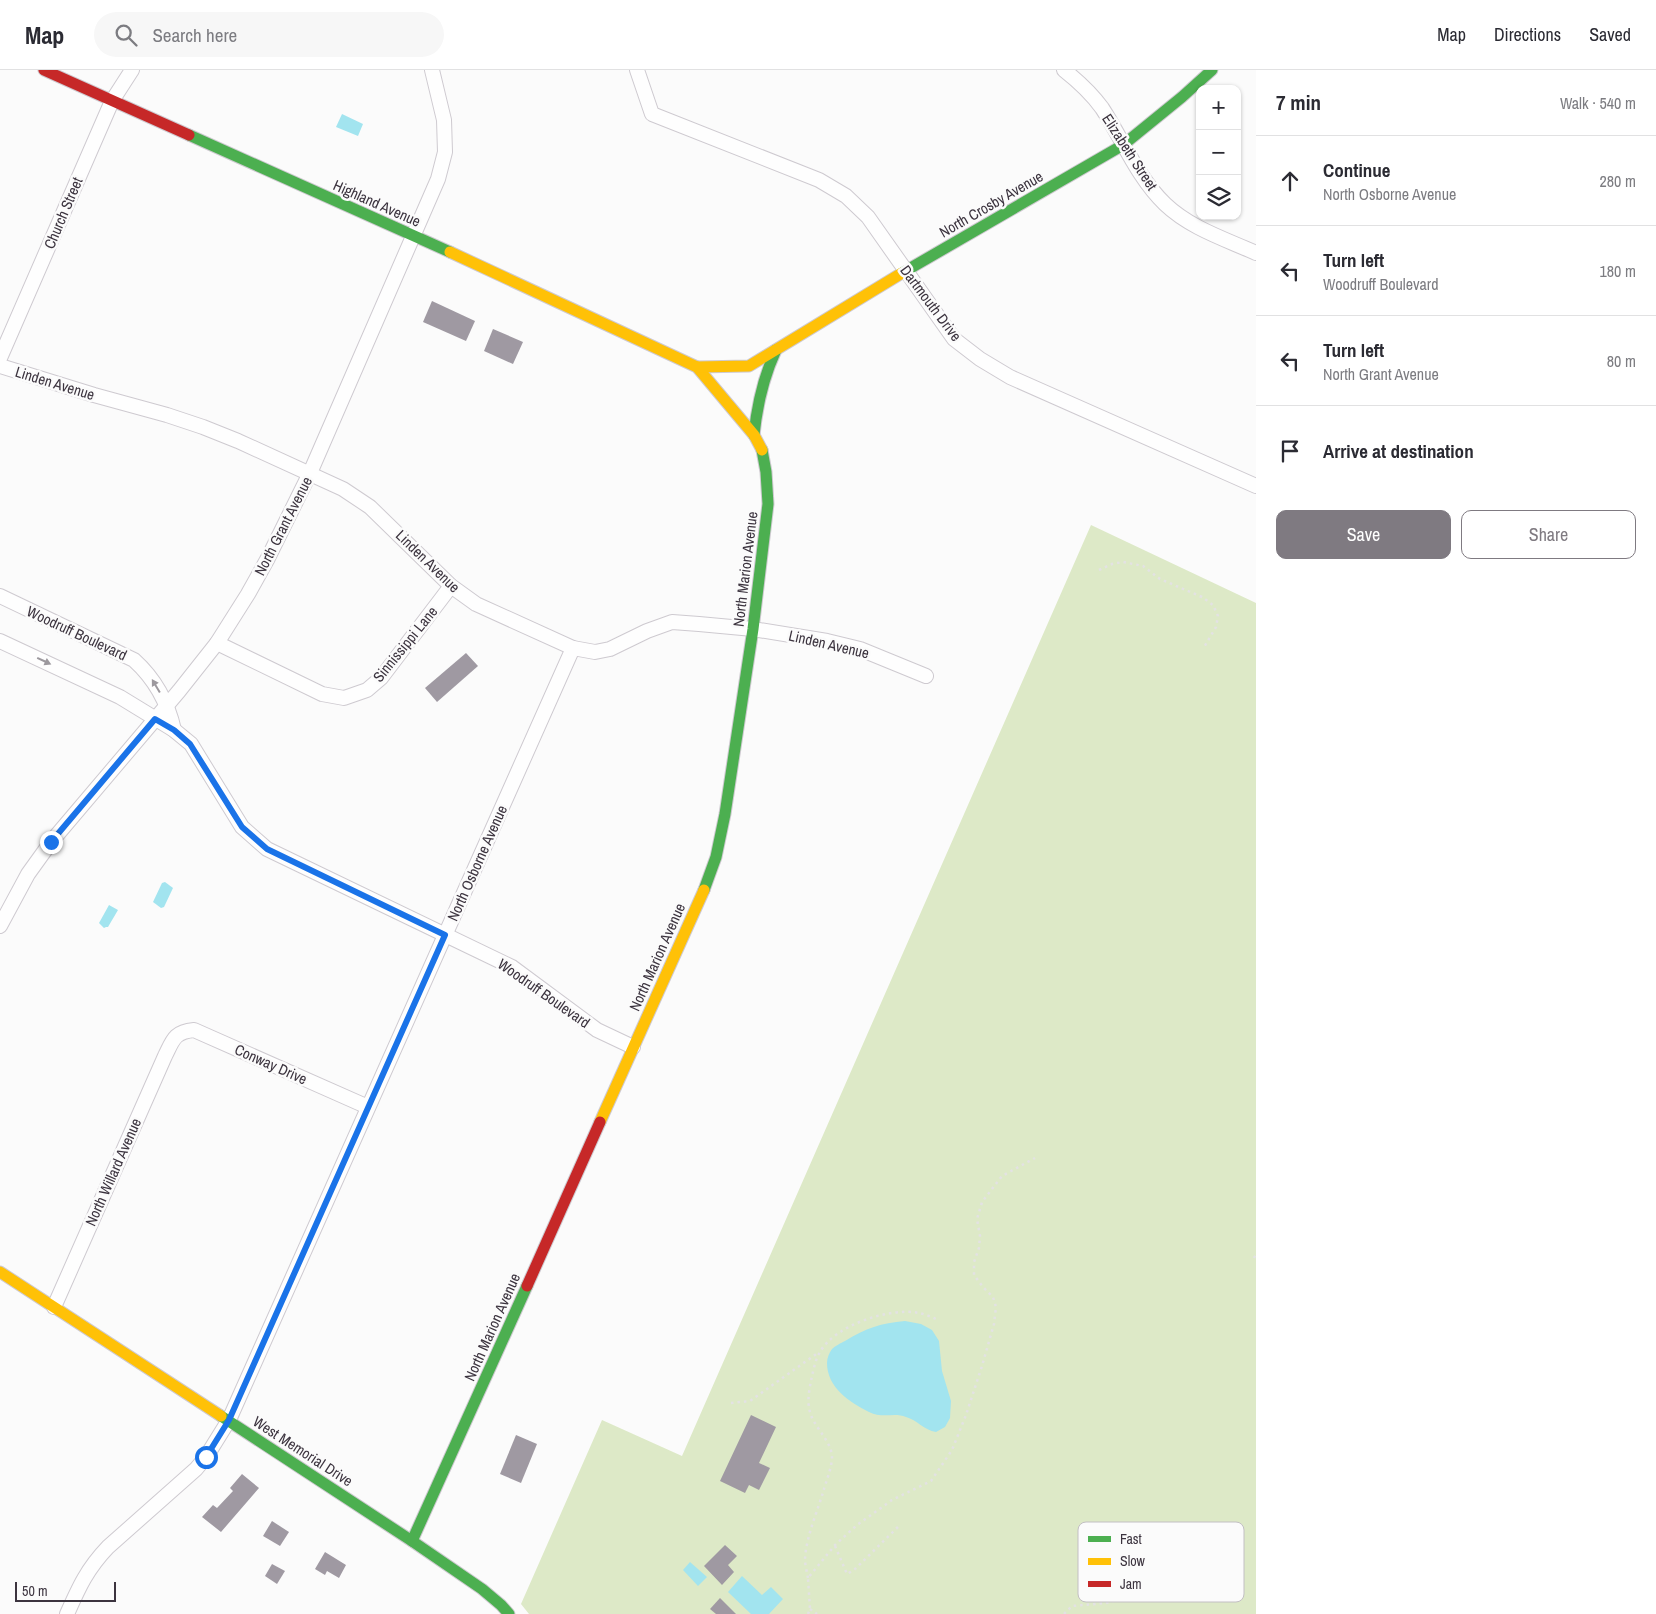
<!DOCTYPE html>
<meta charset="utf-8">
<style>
body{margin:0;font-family:"Archivo Narrow",sans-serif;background:#f7f7f7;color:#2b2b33}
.controls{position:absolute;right:15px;top:15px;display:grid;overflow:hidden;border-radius:10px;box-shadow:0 1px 4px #0004}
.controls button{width:45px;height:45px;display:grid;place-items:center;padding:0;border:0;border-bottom:1px solid #e1e1e2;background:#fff;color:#2b2b33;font:25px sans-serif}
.scale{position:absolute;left:15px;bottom:12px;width:101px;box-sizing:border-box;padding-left:5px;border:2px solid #3c343f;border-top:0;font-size:14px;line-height:18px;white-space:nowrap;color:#3c343f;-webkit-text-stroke:4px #fbfbfb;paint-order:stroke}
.stop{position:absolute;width:15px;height:15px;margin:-11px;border:4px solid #1a73e8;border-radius:50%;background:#fff}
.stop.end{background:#1a73e8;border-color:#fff;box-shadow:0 1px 5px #0008}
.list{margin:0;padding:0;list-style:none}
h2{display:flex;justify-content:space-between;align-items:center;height:65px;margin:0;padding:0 20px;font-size:21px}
h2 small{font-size:16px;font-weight:400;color:#7c7c81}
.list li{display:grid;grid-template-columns:32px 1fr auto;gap:15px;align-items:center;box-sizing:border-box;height:90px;padding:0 20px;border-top:1px solid #e1e1e2}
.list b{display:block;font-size:19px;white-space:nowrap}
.list p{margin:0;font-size:16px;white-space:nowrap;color:#7c7c81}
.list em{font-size:16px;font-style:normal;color:#7c7c81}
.actions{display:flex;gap:10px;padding:15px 20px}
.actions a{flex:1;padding:11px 0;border:1px solid #7f7a81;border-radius:10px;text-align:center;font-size:18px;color:#7f7a81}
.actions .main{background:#7f7a81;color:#fff}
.icon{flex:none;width:28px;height:28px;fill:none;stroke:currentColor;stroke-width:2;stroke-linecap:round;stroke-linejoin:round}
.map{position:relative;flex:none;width:1256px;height:1544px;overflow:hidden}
header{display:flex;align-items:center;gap:30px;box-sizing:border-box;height:70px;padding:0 25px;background:#fff;border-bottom:1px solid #e1e1e2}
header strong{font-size:24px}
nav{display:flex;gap:28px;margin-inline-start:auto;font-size:18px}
.search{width:350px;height:45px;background:#f7f7f7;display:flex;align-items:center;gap:12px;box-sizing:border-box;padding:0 18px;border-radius:28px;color:#7c7c81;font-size:19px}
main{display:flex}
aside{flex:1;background:#fff}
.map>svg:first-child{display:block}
</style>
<header>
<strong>Map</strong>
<div class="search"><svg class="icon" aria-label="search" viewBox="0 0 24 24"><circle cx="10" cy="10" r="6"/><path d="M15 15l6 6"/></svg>Search here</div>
<nav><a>Map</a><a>Directions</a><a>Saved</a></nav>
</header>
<main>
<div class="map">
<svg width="1256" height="1544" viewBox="0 0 1256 1544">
<rect width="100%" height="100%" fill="#fbfbfb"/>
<!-- green -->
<path fill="#dde9c7" d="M1091 455 1256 533V1544H529L521 1534 602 1350 682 1386Z"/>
<!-- water -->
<g fill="#a2e4ef">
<path d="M342 44 363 54 358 66 336 57Z"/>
<path d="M165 812 173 818 164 837 161 838 153 832 162 813Z"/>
<path d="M109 835 118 840 108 857H106L104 858 99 853Z"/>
<path d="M905 1251 921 1254 932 1260 939 1271 942 1301 951 1331 950 1348 945 1357 936 1362C924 1360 917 1350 906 1347 894 1342 883 1349 869 1342 849 1332 827 1317 827 1293 827 1288 829 1283 832 1279 835 1276 841 1273 845 1271 866 1258 881 1253 905 1251Z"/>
<path d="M690 1492 707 1507 698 1516 683 1500Z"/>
<path d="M742 1506 762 1525 771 1517 783 1529 769 1544H751L728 1522Z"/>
</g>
<!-- building -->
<g fill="#9f99a2">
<path d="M432 231 475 251 466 271 423 252Z"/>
<path d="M493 259 523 272 513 294 484 281Z"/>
<path d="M466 583 478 596 437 632 425 618Z"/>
<path d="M751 1345 776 1357 759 1393 770 1398 759 1420 749 1415 745 1423 720 1411Z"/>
<path d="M516 1365 537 1374 521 1413 500 1404Z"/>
<path d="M242 1404 259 1418 221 1462 202 1447 213 1435 217 1438 233 1421 230 1418Z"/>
<path d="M272 1451 289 1462 280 1476 263 1466Z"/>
<path d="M725 1475 737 1486 728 1495 734 1502 722 1515 704 1496Z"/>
<path d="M325 1482 346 1495 339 1508 327 1501 325 1505 315 1499Z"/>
<path d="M272 1494 285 1501 277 1514 265 1506Z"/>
<path d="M720 1528 736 1544H716L710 1539Z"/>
</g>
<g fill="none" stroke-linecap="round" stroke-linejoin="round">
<defs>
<g id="street">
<path d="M637 0 652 44 819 110 846 126 868 147 954 269 980 289 1010 307 1256 416"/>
<path d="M1064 0C1078 11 1091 23 1102 38 1123 70 1137 107 1165 134 1190 158 1225 169 1256 183"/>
<path d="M0 288 112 31 132 0"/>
<path d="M0 296 94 325 167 345 203 357 238 371 343 419 370 437 451 516 476 534 573 578 595 582 610 579 647 561 672 552 699 554 753 559 827 571 860 579 926 606"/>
<path d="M0 526 134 590C155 609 168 633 174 660"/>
<path d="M0 571 120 627 174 660 191 674 242 757 267 779 512 897 597 960 633 977"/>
<path d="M217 573 322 624 344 628 367 620 381 608 451 516"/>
<path d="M0 856 28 804 51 772 179 621 217 573 248 524 268 488 310 403 438 109 445 82 444 50 432 0"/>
<path d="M54 1237 165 986C173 970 174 962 194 960L368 1037"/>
<path d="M67 1544C79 1517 87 1499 108 1477L196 1399 206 1387 229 1350 573 578"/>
</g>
<g id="fast">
<path d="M189 65 450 182"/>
<path d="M902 203 1123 75 1182 27 1212 0"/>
<path d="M754 365C757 335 763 308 776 280"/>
<path d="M704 820 716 787 725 744 753 559 768 434 766 402 762 380"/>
<path d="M221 1346 412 1471 482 1519 501 1535 509 1544"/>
<path d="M412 1471 527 1216"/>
</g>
<g id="slow">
<path d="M450 182 697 297 754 365 762 380"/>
<path d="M697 297 749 296 902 203"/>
<path d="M600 1052 704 820"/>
<path d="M0 1202 221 1346"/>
</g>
<g id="jam">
<path d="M44 0 189 65"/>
<path d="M527 1216 600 1052"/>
</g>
</defs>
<!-- street casing -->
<use href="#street" stroke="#cecad0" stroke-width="16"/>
<!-- fast casing -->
<use href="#fast" stroke="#cecad0" stroke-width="13"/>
<!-- slow casing -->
<use href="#slow" stroke="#cecad0" stroke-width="13"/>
<!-- jam casing -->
<use href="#jam" stroke="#cecad0" stroke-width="13"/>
<!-- path -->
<g stroke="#e3e2e3" stroke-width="2.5" stroke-dasharray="2.5 4" stroke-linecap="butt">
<path d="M1099 500 1112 494 1123 492 1143 496 1160 509 1202 527 1213 535 1218 546 1216 557 1203 579"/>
<path d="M1254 1188 1256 1184"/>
<path d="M731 1333 750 1331 819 1282"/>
<path d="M835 1476 847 1504 854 1500 900 1455"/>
<path d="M808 1508C807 1502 805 1495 805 1489 806 1467 818 1440 824 1419 827 1409 831 1399 832 1389 833 1372 814 1358 810 1342 807 1332 809 1321 811 1311 813 1302 815 1290 820 1282 835 1255 890 1237 919 1243 925 1244 931 1247 936 1249"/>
<path d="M810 1539 817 1544"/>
<path d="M808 1544 810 1539 808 1508 835 1475 857 1455 892 1430 931 1411 952 1380 966 1345 982 1296 994 1254 996 1237 993 1227 983 1217 974 1205V1192L979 1178 980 1166 977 1149 982 1132 1002 1106 1035 1088"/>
<path d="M1064 1544 1072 1536 1106 1533 1135 1525 1158 1510 1169 1496 1212 1468"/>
</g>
<!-- street -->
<use href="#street" stroke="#fefefe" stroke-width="14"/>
<!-- fast -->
<use href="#fast" stroke="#4caf50" stroke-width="11"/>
<!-- slow -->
<use href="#slow" stroke="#ffc107" stroke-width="11"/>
<!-- jam -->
<use href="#jam" stroke="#c62828" stroke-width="11"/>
</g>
<!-- one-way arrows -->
<defs><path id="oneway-solid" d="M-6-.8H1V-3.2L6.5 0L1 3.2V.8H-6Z" transform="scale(1.25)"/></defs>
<g fill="#9d999e">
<use href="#oneway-solid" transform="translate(44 591) rotate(25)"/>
<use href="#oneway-solid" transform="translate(156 616) rotate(-121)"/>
</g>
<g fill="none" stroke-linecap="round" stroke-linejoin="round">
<!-- route -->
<path stroke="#1a73e8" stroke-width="6" d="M51 772 155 649 174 660 190 674 242 757 267 779 445 865 229 1350 206 1387"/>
</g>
<g text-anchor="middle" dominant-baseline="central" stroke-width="5" stroke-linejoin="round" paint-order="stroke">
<!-- street labels -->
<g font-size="15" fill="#3c343f" stroke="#fbfbfb">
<text transform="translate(1130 82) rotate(57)">Elizabeth Street</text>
<text transform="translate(377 133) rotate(24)">Highland Avenue</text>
<text transform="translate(991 134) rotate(-30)">North Crosby Avenue</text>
<text transform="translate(63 143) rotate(-67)">Church Street</text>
<text transform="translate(931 233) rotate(53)">Dartmouth Drive</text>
<text transform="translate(55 313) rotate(17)">Linden Avenue</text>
<text transform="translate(283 456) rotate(-63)">North Grant Avenue</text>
<text transform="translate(428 491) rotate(44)">Linden Avenue</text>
<text transform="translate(745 499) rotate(-83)">North Marion Avenue</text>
<text transform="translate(77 563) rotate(25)">Woodruff Boulevard</text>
<text transform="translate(405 574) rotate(-51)">Sinnissippi Lane</text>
<text transform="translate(829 574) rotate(13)">Linden Avenue</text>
<text transform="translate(477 793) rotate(-66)">North Osborne Avenue</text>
<text transform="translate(657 887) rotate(-66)">North Marion Avenue</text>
<text transform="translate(544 923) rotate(35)">Woodruff Boulevard</text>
<text transform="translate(271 994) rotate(24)">Conway Drive</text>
<text transform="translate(113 1102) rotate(-66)">North Willard Avenue</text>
<text transform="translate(492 1257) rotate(-66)">North Marion Avenue</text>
<text transform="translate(303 1381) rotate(33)">West Memorial Drive</text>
</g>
</g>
<!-- legend -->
<rect x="1078" y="1452" width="166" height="80" rx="8" fill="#fbfbfb" stroke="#c2bfc3" stroke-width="1"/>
<rect x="1088" y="1466" width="23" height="6" fill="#4caf50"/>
<rect x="1088" y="1488" width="23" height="7" fill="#ffc107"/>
<rect x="1088" y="1511" width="23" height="6" fill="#c62828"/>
<g font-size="14" fill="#3c343f">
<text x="1120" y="1474">Fast</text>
<text x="1120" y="1496">Slow</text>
<text x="1120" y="1519">Jam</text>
</g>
</svg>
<div class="controls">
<button>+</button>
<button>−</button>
<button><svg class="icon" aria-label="layers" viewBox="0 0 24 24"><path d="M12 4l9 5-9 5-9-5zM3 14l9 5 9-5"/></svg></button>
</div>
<div class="scale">50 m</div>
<div class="stop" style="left:206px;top:1387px"></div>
<div class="stop end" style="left:51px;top:772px"></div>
</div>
<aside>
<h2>7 min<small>Walk · 540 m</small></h2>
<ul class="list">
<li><svg class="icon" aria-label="ahead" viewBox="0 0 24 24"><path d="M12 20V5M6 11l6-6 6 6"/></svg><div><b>Continue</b><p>North Osborne Avenue</p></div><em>280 m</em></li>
<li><svg class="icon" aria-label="left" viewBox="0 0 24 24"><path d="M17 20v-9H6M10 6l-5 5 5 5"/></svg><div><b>Turn left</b><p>Woodruff Boulevard</p></div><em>180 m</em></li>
<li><svg class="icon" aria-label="left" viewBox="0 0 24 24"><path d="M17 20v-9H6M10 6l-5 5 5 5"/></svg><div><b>Turn left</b><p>North Grant Avenue</p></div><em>80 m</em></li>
<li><svg class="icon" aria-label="arrive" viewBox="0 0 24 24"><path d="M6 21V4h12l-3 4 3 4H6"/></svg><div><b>Arrive at destination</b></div></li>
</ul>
<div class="actions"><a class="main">Save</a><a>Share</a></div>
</aside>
</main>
